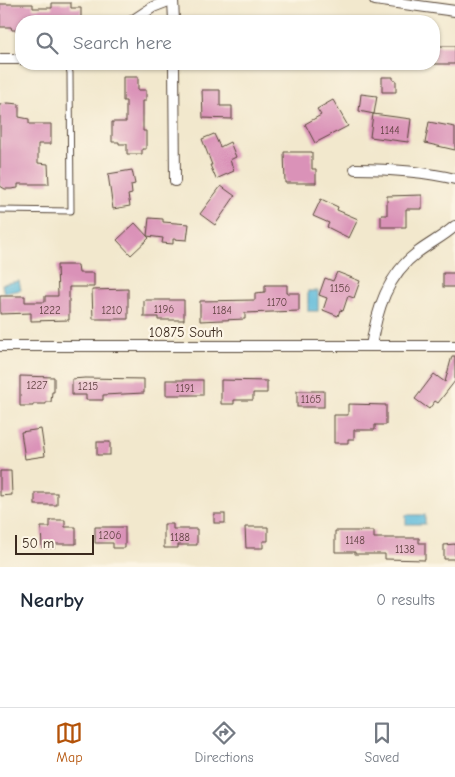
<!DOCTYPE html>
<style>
body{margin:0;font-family:"Comic Neue",sans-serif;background:#f2f2f3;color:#1f2937}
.scale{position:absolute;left:15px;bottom:12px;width:79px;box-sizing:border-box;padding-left:5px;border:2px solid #3b2a1e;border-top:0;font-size:14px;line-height:18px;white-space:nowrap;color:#3b2a1e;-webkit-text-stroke:4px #fcf5e5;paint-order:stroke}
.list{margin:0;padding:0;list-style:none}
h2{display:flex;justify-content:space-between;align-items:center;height:65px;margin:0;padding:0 20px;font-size:21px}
h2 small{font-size:16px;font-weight:400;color:#747a83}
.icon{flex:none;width:28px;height:28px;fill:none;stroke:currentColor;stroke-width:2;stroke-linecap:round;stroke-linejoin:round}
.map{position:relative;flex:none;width:455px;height:567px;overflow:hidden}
.search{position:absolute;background:#fff;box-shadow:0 1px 4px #0004;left:15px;right:15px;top:15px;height:55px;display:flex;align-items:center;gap:12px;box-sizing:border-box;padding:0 18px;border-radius:20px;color:#747a83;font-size:19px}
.sheet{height:140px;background:#fff}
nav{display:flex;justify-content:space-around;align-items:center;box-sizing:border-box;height:70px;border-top:1px solid #e0e1e3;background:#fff;font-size:14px;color:#747a83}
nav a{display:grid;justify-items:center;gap:2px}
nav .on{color:#b45309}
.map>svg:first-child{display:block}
</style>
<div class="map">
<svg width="455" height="567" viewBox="0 0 455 567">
<rect width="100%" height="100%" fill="#fcf5e5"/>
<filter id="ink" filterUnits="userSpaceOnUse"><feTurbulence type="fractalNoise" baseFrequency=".02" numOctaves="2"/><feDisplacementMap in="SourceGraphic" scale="10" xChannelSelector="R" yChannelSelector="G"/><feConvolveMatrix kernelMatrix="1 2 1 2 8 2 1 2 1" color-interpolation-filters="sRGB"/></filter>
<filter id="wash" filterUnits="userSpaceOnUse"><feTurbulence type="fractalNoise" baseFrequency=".0096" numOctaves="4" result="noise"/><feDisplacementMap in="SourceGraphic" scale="20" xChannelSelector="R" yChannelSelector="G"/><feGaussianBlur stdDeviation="1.12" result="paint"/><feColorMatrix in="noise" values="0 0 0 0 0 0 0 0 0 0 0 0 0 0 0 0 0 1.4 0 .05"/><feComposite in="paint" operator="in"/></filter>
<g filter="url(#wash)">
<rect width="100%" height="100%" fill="#f2e8cd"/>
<!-- water -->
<g fill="#5cbada" stroke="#4c727c">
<path d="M19 281 21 290 4 293 2 284Z"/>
<rect x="308" y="291" width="10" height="20"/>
<rect x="406" y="515" width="19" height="9"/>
</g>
<g id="blocks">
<!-- building -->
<g fill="#da92b8">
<path d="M52 3H71V8H81V21H21V30H12L11 27H0V4H33V8H52Z"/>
<rect x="434" y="46" width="21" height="18"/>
<path d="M123 77H138V90H146V101H143V131H146V149H142V154H127V144H119V142H112V122H126V101H123Z"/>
<path d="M382 77H393V80L396 81V92H382Z"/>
<path d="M202 90H220V106H232V119L203 118Z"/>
<path d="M361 94 377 96 374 114 359 111Z"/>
<path d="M333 100 348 126 315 143 305 124 321 115 317 109Z"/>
<path d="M8 103 19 104V117L29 119V124H51V144H38V163L48 164 49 184H18V188L11 189H5L0 186V104Z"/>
<path d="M373 114 411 119 408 142 370 137Z"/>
<path d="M429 122 455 127V150L425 143Z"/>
<path d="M214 134 220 147 230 142 236 157 230 160 234 171 216 179 210 165H212L202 139Z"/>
<path d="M284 152H312V169H316V183H285Z"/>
<path d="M132 170 135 184 131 185 132 194 128 195 130 206 113 209 108 174Z"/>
<path d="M221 186 235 196 215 225 200 214Z"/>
<path d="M422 195V209H406V227H381V215H387V196Z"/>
<path d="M321 199 338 207 337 210 358 219 349 238 327 227 329 223 313 216Z"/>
<path d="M149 218 163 219V222L189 224 187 240 173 239V244L162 243 163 238 147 236Z"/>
<path d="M135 223 149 238 131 255 117 240Z"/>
<path d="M57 265H78L79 273H94V287H69V320L31 321V313L0 314V296H25V302H45V296H58Z"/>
<path d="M337 272 360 281 354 298 348 296 343 311 340 310 338 316 323 310 327 298 319 295 325 278 333 281Z"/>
<rect x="443" y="273" width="12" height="14"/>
<path d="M265 285H287V293H299V311L245 313V319L200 321V301L255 300V293L265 292Z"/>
<path d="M128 289V319H93L92 290Z"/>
<path d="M144 300H184V320H158V317H144Z"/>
<path d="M452 356H455V381L438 403 435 401 429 409 415 399 434 374 445 382Z"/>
<path d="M20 376 54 377V392H52L51 402H46V404H33V406H20Z"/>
<path d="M85 378 144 379V393L103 395V400H86V395H72V379Z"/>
<rect x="166" y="380" width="37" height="15"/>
<path d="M221 380 267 381V393H253V400H234V404H221Z"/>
<rect x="297" y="391" width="27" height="16"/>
<path d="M348 404 386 405V425H375V430H354V439H348V443H334V415H348Z"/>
<path d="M41 429 45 456 25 459 21 432Z"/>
<rect x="97" y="442" width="13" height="13"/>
<path d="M0 471H11L12 495 0 496Z"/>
<rect x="35" y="493" width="22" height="12"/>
<rect x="214" y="514" width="11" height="9"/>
<path d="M50 520H65V527H76V544H55V548H42L41 527H50Z"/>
<path d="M164 524H173V529H197V545H178V548H164Z"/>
<path d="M95 527H125V548H113V543H95Z"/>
<path d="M245 527H268V541H263V548H246Z"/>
<path d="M335 531H374V538H419V543H425V560L385 559V554H355V552H335Z"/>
<path d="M455 544V559H444V545Z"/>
</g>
</g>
</g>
<g filter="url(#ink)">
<use href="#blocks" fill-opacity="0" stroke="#564638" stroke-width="1"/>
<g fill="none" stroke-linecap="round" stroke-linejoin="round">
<defs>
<path id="service" d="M0 210 71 211 70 73 68 64"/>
<g id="minor">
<path d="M173 0 174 21"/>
<path d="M375 0 455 11"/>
<path d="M132 21 153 7 171 0"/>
<path d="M0 59H21"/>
<path d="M174 64 175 181"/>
<path d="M355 169C389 169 422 171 455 179"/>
<path d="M0 346H455"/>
<path d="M371 346C377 310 387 275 418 252 430 243 444 236 455 226"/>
</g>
</defs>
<!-- service casing -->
<use href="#service" stroke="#564638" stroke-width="7"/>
<!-- minor casing -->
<use href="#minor" stroke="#564638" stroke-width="12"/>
<!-- service -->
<use href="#service" stroke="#fff" stroke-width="5"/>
<!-- minor -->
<use href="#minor" stroke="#fff" stroke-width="10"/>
</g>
</g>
<g text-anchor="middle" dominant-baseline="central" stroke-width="4.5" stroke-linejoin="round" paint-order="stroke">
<!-- number labels -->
<g font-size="11" fill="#634444">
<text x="390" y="130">1144</text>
<text x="340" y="288">1156</text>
<text x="277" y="302">1170</text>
<text x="164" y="309">1196</text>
<text x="50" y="310">1222</text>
<text x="112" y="310">1210</text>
<text x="222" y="310">1184</text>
<text x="37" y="385">1227</text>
<text x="88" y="386">1215</text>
<text x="185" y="388">1191</text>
<text x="311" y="399">1165</text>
<text x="110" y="535">1206</text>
<text x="180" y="537">1188</text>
<text x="355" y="540">1148</text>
<text x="405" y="549">1138</text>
</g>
<!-- street labels -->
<g font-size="14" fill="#3b2a1e" stroke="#fcf5e5">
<text x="186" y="332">10875 South</text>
</g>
</g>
</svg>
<div class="scale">50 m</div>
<div class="search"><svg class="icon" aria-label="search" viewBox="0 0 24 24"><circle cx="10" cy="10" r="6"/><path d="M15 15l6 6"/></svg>Search here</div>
</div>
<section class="sheet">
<h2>Nearby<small>0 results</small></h2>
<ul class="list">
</ul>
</section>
<nav>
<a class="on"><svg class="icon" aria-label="map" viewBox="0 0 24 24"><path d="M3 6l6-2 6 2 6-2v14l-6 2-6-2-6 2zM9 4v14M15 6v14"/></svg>Map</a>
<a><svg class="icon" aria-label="directions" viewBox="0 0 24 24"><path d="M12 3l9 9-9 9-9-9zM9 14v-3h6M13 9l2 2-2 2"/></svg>Directions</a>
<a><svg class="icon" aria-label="saved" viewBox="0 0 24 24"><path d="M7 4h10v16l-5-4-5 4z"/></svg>Saved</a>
</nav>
